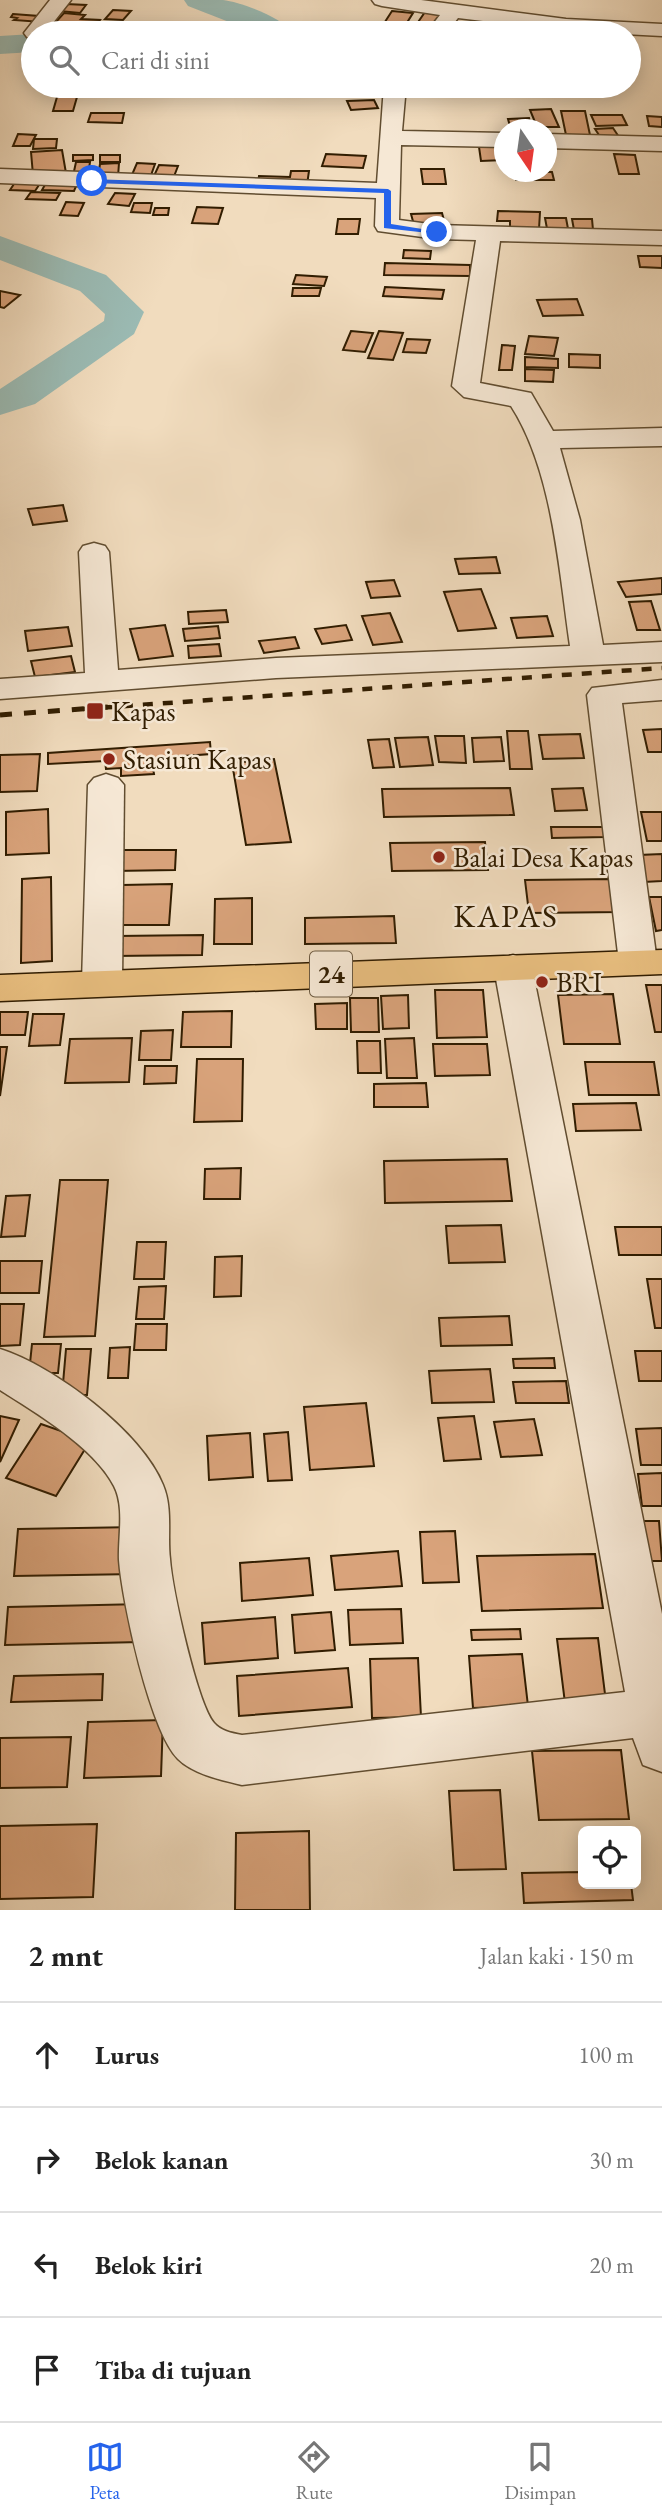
<!DOCTYPE html>
<html lang="id">
<meta charset="utf-8">
<style>
body{margin:0;font-family:"EB Garamond",serif;background:#f6f6f6;color:#222}
.controls{position:absolute;right:21px;bottom:21px;display:grid;overflow:hidden;border-radius:10px;box-shadow:0 4px 18px #0003}
.controls button{width:63px;height:63px;display:grid;place-items:center;padding:0;border:0;border-bottom:2px solid #e0e0e0;background:#fff;color:#222;font:35px sans-serif}
.compass{position:absolute;left:494px;top:119px;width:63px;height:63px;border-radius:50%;background:#fff;box-shadow:0 4px 18px #0003;rotate:167deg}
.stop{position:absolute;width:21px;height:21px;margin:-16px;border:5px solid #2563eb;border-radius:50%;background:#fff}
.stop.end{background:#2563eb;border-color:#fff;box-shadow:0 2px 7px #0008}
.list{margin:0;padding:0;list-style:none}
h2{display:flex;justify-content:space-between;align-items:center;height:91px;margin:0;padding:0 28px;font-size:30px}
h2 small{font-size:23px;font-weight:400;color:#767676}
.list li{display:grid;grid-template-columns:46px 1fr auto;gap:21px;align-items:center;box-sizing:border-box;height:105px;padding:0 28px;border-top:2px solid #e0e0e0}
.list b{display:block;font-size:26px;white-space:nowrap}
.list em{font-size:23px;font-style:normal;color:#767676}
.icon{flex:none;width:38px;height:38px;fill:none;stroke:currentColor;stroke-width:2;stroke-linecap:round;stroke-linejoin:round}
.map{position:relative;flex:none;width:662px;height:1910px;overflow:hidden}
.search{position:absolute;background:#fff;box-shadow:0 4px 18px #0003;left:21px;right:21px;top:21px;height:77px;display:flex;align-items:center;gap:18px;box-sizing:border-box;padding:0 24px;border-radius:38px;color:#767676;font-size:26px}
.sheet{height:511px;background:#fff}
nav{display:flex;justify-content:space-around;align-items:center;box-sizing:border-box;height:98px;border-top:2px solid #e0e0e0;background:#fff;font-size:19px;color:#767676}
nav a{display:grid;justify-items:center;gap:4px}
nav .on{color:#2563eb}
.map>svg:first-child{display:block}
</style>
<div class="map">
<svg width="662" height="1910" viewBox="0 0 662 1910">
<rect width="100%" height="100%" fill="#f1dcbe"/>
<filter id="stains"><feTurbulence type="fractalNoise" baseFrequency=".00286" numOctaves="4"/><feColorMatrix values="0 0 0 0 .2 0 0 0 0 .09 0 0 0 0 .02 0 0 0 .5 -.17"/></filter>
<radialGradient id="worn" r=".72"><stop offset=".6" stop-color="#630" stop-opacity="0"/><stop offset="1" stop-color="#630" stop-opacity=".3"/></radialGradient>
<g fill="none" stroke-linecap="round" stroke-linejoin="round">
<!-- river -->
<g fill="#9bbbb4" fill-rule="evenodd">
<path d="M184 0C197 0 210 0 223 0 241 2 283 18 293 33H257L188 6Z"/>
<path d="M33 34V52L0 54V36Z"/>
<path d="M0 236 106 275 144 312 134 334 35 404 0 415V389L104 321 105 314 80 291 0 260Z"/>
</g>
</g>
<!-- building -->
<g fill="#d9a37b" stroke="#311d01" stroke-width="2">
<path d="M66 4 86 5 80 13 59 11Z"/>
<path d="M113 10 131 11 123 20 105 19Z"/>
<path d="M392 11 413 13 403 29 381 28Z"/>
<path d="M425 12 442 13 432 29 414 28Z"/>
<path d="M64 13 85 15 81 19 100 20 97 24H54Z"/>
<path d="M13 14 39 16 41 22 14 20 17 18 11 17Z"/>
<path d="M475 24 491 25 489 29 500 30 499 33H479L480 31H473Z"/>
<path d="M57 97H77L73 111H53Z"/>
<path d="M374 100 378 108 351 110 347 101Z"/>
<path d="M551 109 559 127H537L530 110Z"/>
<path d="M561 111H585L590 135H566Z"/>
<path d="M91 113H124L122 123 88 122Z"/>
<path d="M591 115H622L627 125 596 126Z"/>
<path d="M647 116 662 117V127L649 126Z"/>
<path d="M529 118 532 130H511L508 119Z"/>
<path d="M613 128 619 137 601 138 595 129Z"/>
<path d="M18 134 36 135 30 146H13Z"/>
<path d="M34 139H57L56 148 33 149Z"/>
<path d="M504 146V160L481 161 479 147Z"/>
<path d="M62 150 66 173 33 175 31 152Z"/>
<path d="M326 154 366 156 363 168 322 166Z"/>
<path d="M614 154 635 155 639 174H619Z"/>
<path d="M73 155H93V160L73 161Z"/>
<rect x="100" y="155" width="20" height="7"/>
<path d="M76 162H90L88 176H73Z"/>
<path d="M119 163 118 177H98L100 164Z"/>
<path d="M137 163 155 164 150 178 131 177Z"/>
<path d="M159 165 178 166 173 179 153 178Z"/>
<path d="M421 169H444L446 184H423Z"/>
<path d="M291 171H309L307 185 258 183 259 176 290 177Z"/>
<path d="M514 172H552L554 180H516Z"/>
<path d="M16 181 41 182 35 191 10 190Z"/>
<path d="M46 183 77 184 74 191 42 190Z"/>
<path d="M31 192 60 193 56 200 26 199Z"/>
<path d="M115 193 135 194 129 206 108 204Z"/>
<path d="M66 202 84 203 78 216 60 215Z"/>
<path d="M134 203H152L150 213 131 212Z"/>
<path d="M197 207 223 208 218 224 192 223Z"/>
<path d="M155 208H169L168 215H153Z"/>
<path d="M498 211 540 212 539 229 510 228V221H497Z"/>
<path d="M442 213 445 224 414 225 411 214Z"/>
<path d="M545 218H566L569 234H548Z"/>
<path d="M338 219H360L358 234H336Z"/>
<path d="M572 219H592L593 230H574Z"/>
<path d="M404 250 431 251 430 259 403 258Z"/>
<path d="M638 256H662V268L640 267Z"/>
<path d="M385 263 470 265V276L384 275Z"/>
<path d="M296 275 327 277 324 286 293 284Z"/>
<path d="M385 287 444 290 442 299 383 296Z"/>
<path d="M293 288H321L319 296H292Z"/>
<path d="M0 291 20 295 4 308 0 307Z"/>
<path d="M577 299 583 315 543 316 537 300Z"/>
<path d="M351 331 373 333 365 352 343 350Z"/>
<path d="M379 331 403 333 393 360 368 358Z"/>
<path d="M529 336 558 338 554 356 525 354Z"/>
<path d="M407 339 430 340 426 353 403 352Z"/>
<path d="M502 345 515 346 512 370H499Z"/>
<path d="M569 354 600 355V368L569 367Z"/>
<path d="M525 357 558 359V368L525 367Z"/>
<path d="M525 369 554 370 553 382 525 381Z"/>
<path d="M63 505 67 521 33 525 28 509Z"/>
<path d="M496 557 500 573 459 574 455 559Z"/>
<path d="M662 578V594L626 597 618 582Z"/>
<path d="M394 580 400 596 371 598 366 582Z"/>
<path d="M481 589 496 628 458 631 444 592Z"/>
<path d="M651 601 660 630H637L629 602Z"/>
<path d="M226 610 228 622 189 624 188 612Z"/>
<path d="M390 613 402 642 373 645 362 616Z"/>
<path d="M547 616 553 636 517 638 511 618Z"/>
<path d="M165 625 173 656 139 660 130 629Z"/>
<path d="M346 625 352 640 322 644 315 629Z"/>
<path d="M218 626 220 638 185 641 183 629Z"/>
<path d="M68 627 72 646 28 651 25 631Z"/>
<path d="M295 637 299 648 264 653 259 641Z"/>
<path d="M219 644 221 656 189 658 188 646Z"/>
<path d="M71 656 75 672 35 677 31 661Z"/>
<path d="M662 729V752H648L643 730Z"/>
<path d="M507 731H528L532 769H510Z"/>
<path d="M580 734 584 758 543 759 539 735Z"/>
<path d="M435 736H464L466 763 439 762Z"/>
<path d="M428 737 433 765 400 767 395 738Z"/>
<path d="M501 737 504 761 474 762 472 738Z"/>
<path d="M389 739 394 767 373 768 368 740Z"/>
<path d="M210 742 211 754 170 757 171 766 153 768 154 774 121 776V768L106 769 105 761 48 764V753Z"/>
<path d="M40 754 37 791 0 792V755Z"/>
<path d="M274 759 291 842 246 845 232 763Z"/>
<path d="M510 788 514 815 384 817 382 789Z"/>
<path d="M583 788 587 810 555 811 552 789Z"/>
<path d="M48 809 49 853 6 855V812Z"/>
<path d="M641 812H662V841H647Z"/>
<path d="M551 827H605L606 837 552 838Z"/>
<path d="M485 842 488 870 392 871 390 843Z"/>
<path d="M117 850H176L175 870 114 871Z"/>
<path d="M662 854V881L644 882 639 855Z"/>
<path d="M51 877 52 961 21 963 22 879Z"/>
<path d="M615 879 621 912 529 913 525 880Z"/>
<path d="M172 884 169 925H118L122 885Z"/>
<path d="M649 897H662V930L656 931Z"/>
<path d="M252 898V944H214L215 899Z"/>
<path d="M394 916 396 943 305 944V918Z"/>
<path d="M203 935 202 955 114 956 116 936Z"/>
<path d="M646 985H662V1032H655Z"/>
<path d="M435 990H483L487 1037 437 1038Z"/>
<path d="M613 994 620 1044H564L558 995Z"/>
<path d="M408 995 409 1028 383 1029 381 996Z"/>
<path d="M350 998H378L379 1032H351Z"/>
<path d="M347 1003V1029H316L315 1004Z"/>
<path d="M232 1011 231 1047H181L183 1012Z"/>
<path d="M0 1012H28L25 1035H0Z"/>
<path d="M33 1014H64L60 1045 29 1046Z"/>
<path d="M173 1030 171 1060H139L141 1031Z"/>
<path d="M132 1038 129 1082 65 1083 70 1039Z"/>
<path d="M414 1038 417 1078H387L385 1039Z"/>
<path d="M357 1041H380L381 1073H358Z"/>
<path d="M433 1044H487L490 1075 435 1076Z"/>
<path d="M0 1047H7L0 1096Z"/>
<path d="M197 1059H243L242 1121 194 1122Z"/>
<path d="M585 1062H654L659 1095H589Z"/>
<path d="M145 1066H177L176 1083 144 1084Z"/>
<path d="M426 1083 428 1107H374V1084Z"/>
<path d="M636 1103 641 1130 576 1131 573 1104Z"/>
<path d="M507 1159 512 1201 385 1203 384 1161Z"/>
<path d="M241 1168 240 1199H204L205 1169Z"/>
<path d="M60 1180H108L95 1336 44 1337Z"/>
<path d="M30 1195 25 1236 1 1237 6 1196Z"/>
<path d="M501 1225 505 1262 449 1263 446 1226Z"/>
<path d="M615 1227H662V1255H619Z"/>
<path d="M137 1242H166L164 1279H134Z"/>
<path d="M242 1256 241 1296 214 1297 215 1257Z"/>
<path d="M0 1261H42L39 1293H0Z"/>
<path d="M647 1279H662V1328H655Z"/>
<path d="M166 1286 164 1319H136L139 1287Z"/>
<path d="M0 1304H24L20 1345 0 1346Z"/>
<path d="M509 1316 512 1345 441 1346 439 1318Z"/>
<path d="M136 1324H167L166 1350H134Z"/>
<path d="M32 1344H61L58 1373H29Z"/>
<path d="M130 1347 128 1378H108L110 1348Z"/>
<path d="M66 1349H91L87 1395H62Z"/>
<path d="M635 1351H662V1381H639Z"/>
<path d="M554 1358 555 1368H514L513 1359Z"/>
<path d="M490 1369 494 1402 432 1403 429 1371Z"/>
<path d="M566 1381 569 1403H516L513 1382Z"/>
<path d="M366 1403 374 1466 310 1470 304 1407Z"/>
<path d="M0 1416 19 1420 0 1462Z"/>
<path d="M474 1416 481 1459 444 1461 438 1418Z"/>
<path d="M534 1419 542 1455 501 1457 494 1422Z"/>
<path d="M41 1424 90 1441 56 1496 6 1478Z"/>
<path d="M662 1428V1465H641L636 1429Z"/>
<path d="M288 1432 292 1480 268 1481 264 1434Z"/>
<path d="M250 1433 253 1477 209 1480 207 1436Z"/>
<path d="M662 1473V1506H642L638 1474Z"/>
<path d="M635 1521H659L662 1561H640Z"/>
<path d="M138 1527 136 1574 14 1576 18 1529Z"/>
<path d="M455 1531 459 1582 423 1583 420 1532Z"/>
<path d="M398 1551 402 1586 335 1590 331 1556Z"/>
<path d="M595 1554 603 1608 482 1611 477 1556Z"/>
<path d="M309 1558 313 1595 242 1601 240 1563Z"/>
<path d="M143 1604 141 1642 5 1645 8 1607Z"/>
<path d="M401 1609 403 1643 350 1645 348 1610Z"/>
<path d="M331 1612 335 1650 295 1653 292 1615Z"/>
<path d="M275 1617 278 1658 205 1664 202 1623Z"/>
<path d="M520 1629 521 1639 472 1640 471 1630Z"/>
<path d="M598 1638 606 1702 565 1703 557 1639Z"/>
<path d="M522 1654 528 1706 473 1708 469 1656Z"/>
<path d="M418 1658 421 1717 372 1718 370 1659Z"/>
<path d="M348 1668 352 1707 239 1716 237 1676Z"/>
<path d="M103 1674 102 1700 11 1702 14 1676Z"/>
<path d="M163 1720 161 1776 84 1778 88 1722Z"/>
<path d="M71 1737 67 1787 0 1788V1738Z"/>
<path d="M621 1750 629 1819 539 1820 532 1751Z"/>
<path d="M500 1790 506 1869 454 1870 449 1791Z"/>
<path d="M97 1824 93 1897 0 1899V1826Z"/>
<path d="M309 1831 310 1910H235L236 1833Z"/>
<path d="M583 1872V1884H631L633 1900 524 1903 522 1873Z"/>
</g>
<g fill="none" stroke-linecap="round" stroke-linejoin="round">
<defs>
<g id="minor">
<path d="M50 0H71L45 33H33V39L27 37 24 33Z"/>
<path d="M372 0H421L566 19 662 24V36L566 31 458 18 446 33H426L440 15 382 6 375 4Z"/>
<path d="M384 86H406L402 131 504 133V147L401 145 399 220 437 225 662 231V245L500 241 480 383 531 393 553 431 662 428V446L560 448 580 520 603 645 662 642V662L276 678 0 699V679L85 673 79 552 83 546 94 543 105 546 109 552 118 670 276 658 570 646C559 571 553 471 511 406L464 397 452 386 476 240 437 239 378 231 375 226 376 198 0 183V169L377 183Z"/>
<path d="M546 134 662 137V151L546 148Z"/>
<path d="M662 680V700L622 703 657 962 652 971 638 974 624 971 619 962 587 695 592 688Z"/>
<path d="M106 774 118 778 124 785 122 982 116 991 102 995 88 991 82 982 88 785 94 778Z"/>
<path d="M513 955 527 959 532 968 662 1614V1772L643 1765 633 1738 242 1785C221 1780 193 1774 178 1759 150 1731 122 1601 119 1560 118 1537 125 1507 114 1486 94 1447 36 1413 0 1390V1349C54 1366 142 1432 163 1485 173 1509 167 1535 170 1559 172 1588 197 1703 214 1723 221 1731 231 1733 242 1735L625 1692 494 968 499 959Z"/>
</g>
<path id="highway" d="M662 950V974L0 1001V975Z"/>
</defs>
<!-- minor casing -->
<use href="#minor" stroke="#614d30" stroke-width="3"/>
<!-- highway casing -->
<use href="#highway" stroke="#311d01" stroke-width="3"/>
<!-- minor -->
<use href="#minor" fill="#f6e8d5" fill-rule="evenodd"/>
<!-- highway -->
<use href="#highway" fill="#e8be7f" fill-rule="evenodd"/>
<!-- rail-far1 -->
<path stroke="#311d01" stroke-width="4.5" stroke-dasharray="10 10" stroke-linecap="butt" d="M83 709 662 668"/>
<!-- rail -->
<path stroke="#311d01" stroke-width="5" stroke-dasharray="12 12" stroke-linecap="butt" d="M0 715 108 707"/>
</g>
<!-- route -->
<path fill="#2563eb" d="M89 179 388 189 391 191V224L441 232 437 234 384 228V193L92 183Z"/>
<!-- markers -->
<g fill="#8f2418" stroke="#f6e8d5" stroke-width="2.5">
<rect x="86" y="702" width="18" height="18" rx="3.5"/>
<circle cx="109" cy="759" r="7"/>
<circle cx="439" cy="857" r="7"/>
<circle cx="542" cy="982" r="7"/>
</g>
<g text-anchor="middle" dominant-baseline="central" stroke-width="5" stroke-linejoin="round" paint-order="stroke">
<!-- shield labels -->
<rect fill="#f6e8d5" stroke="#6c5a41" stroke-width="2" x="310" y="951.5" width="42" height="45" rx="5"/>
<g font-size="26" font-weight="bold" fill="#311d01">
<text x="331" y="974">24</text>
</g>
<!-- poi labels -->
<g font-size="28" fill="#311d01" stroke="#f6e8d5" text-anchor="start">
<text x="111" y="711">Kapas</text>
<text x="123" y="759">Stasiun Kapas</text>
<text x="453" y="857">Balai Desa Kapas</text>
<text x="556" y="982">BRI</text>
</g>
<!-- quarter labels -->
<g font-size="32" letter-spacing="2" fill="#311d01" stroke="#f6e8d5">
<text x="506" y="916">KAPAS</text>
</g>
</g>
<rect width="100%" height="100%" filter="url(#stains)"/>
<rect width="100%" height="100%" fill="url(#worn)"/>
</svg>
<div class="controls">
<button><svg class="icon" aria-label="locate" viewBox="0 0 24 24"><circle cx="12" cy="12" r="6"/><path d="M12 2v4M12 18v4M2 12h4M18 12h4"/></svg></button>
</div>
<svg class="compass" viewBox="-18 -18 36 36"><path d="M0-13l5 13h-10z" fill="#e53935"/><path d="M0 13l5-13h-10z" fill="#767676"/></svg>
<div class="stop" style="left:92px;top:181px"></div>
<div class="stop end" style="left:437px;top:232px"></div>
<div class="search"><svg class="icon" aria-label="search" viewBox="0 0 24 24"><circle cx="10" cy="10" r="6"/><path d="M15 15l6 6"/></svg>Cari di sini</div>
</div>
<section class="sheet">
<h2>2 mnt<small>Jalan kaki · 150 m</small></h2>
<ul class="list">
<li><svg class="icon" aria-label="ahead" viewBox="0 0 24 24"><path d="M12 20V5M6 11l6-6 6 6"/></svg><div><b>Lurus</b></div><em>100 m</em></li>
<li><svg class="icon" aria-label="right" viewBox="0 0 24 24"><path d="M7 20v-9h11M14 6l5 5-5 5"/></svg><div><b>Belok kanan</b></div><em>30 m</em></li>
<li><svg class="icon" aria-label="left" viewBox="0 0 24 24"><path d="M17 20v-9H6M10 6l-5 5 5 5"/></svg><div><b>Belok kiri</b></div><em>20 m</em></li>
<li><svg class="icon" aria-label="arrive" viewBox="0 0 24 24"><path d="M6 21V4h12l-3 4 3 4H6"/></svg><div><b>Tiba di tujuan</b></div></li>
</ul>
</section>
<nav>
<a class="on"><svg class="icon" aria-label="map" viewBox="0 0 24 24"><path d="M3 6l6-2 6 2 6-2v14l-6 2-6-2-6 2zM9 4v14M15 6v14"/></svg>Peta</a>
<a><svg class="icon" aria-label="directions" viewBox="0 0 24 24"><path d="M12 3l9 9-9 9-9-9zM9 14v-3h6M13 9l2 2-2 2"/></svg>Rute</a>
<a><svg class="icon" aria-label="saved" viewBox="0 0 24 24"><path d="M7 4h10v16l-5-4-5 4z"/></svg>Disimpan</a>
</nav>
